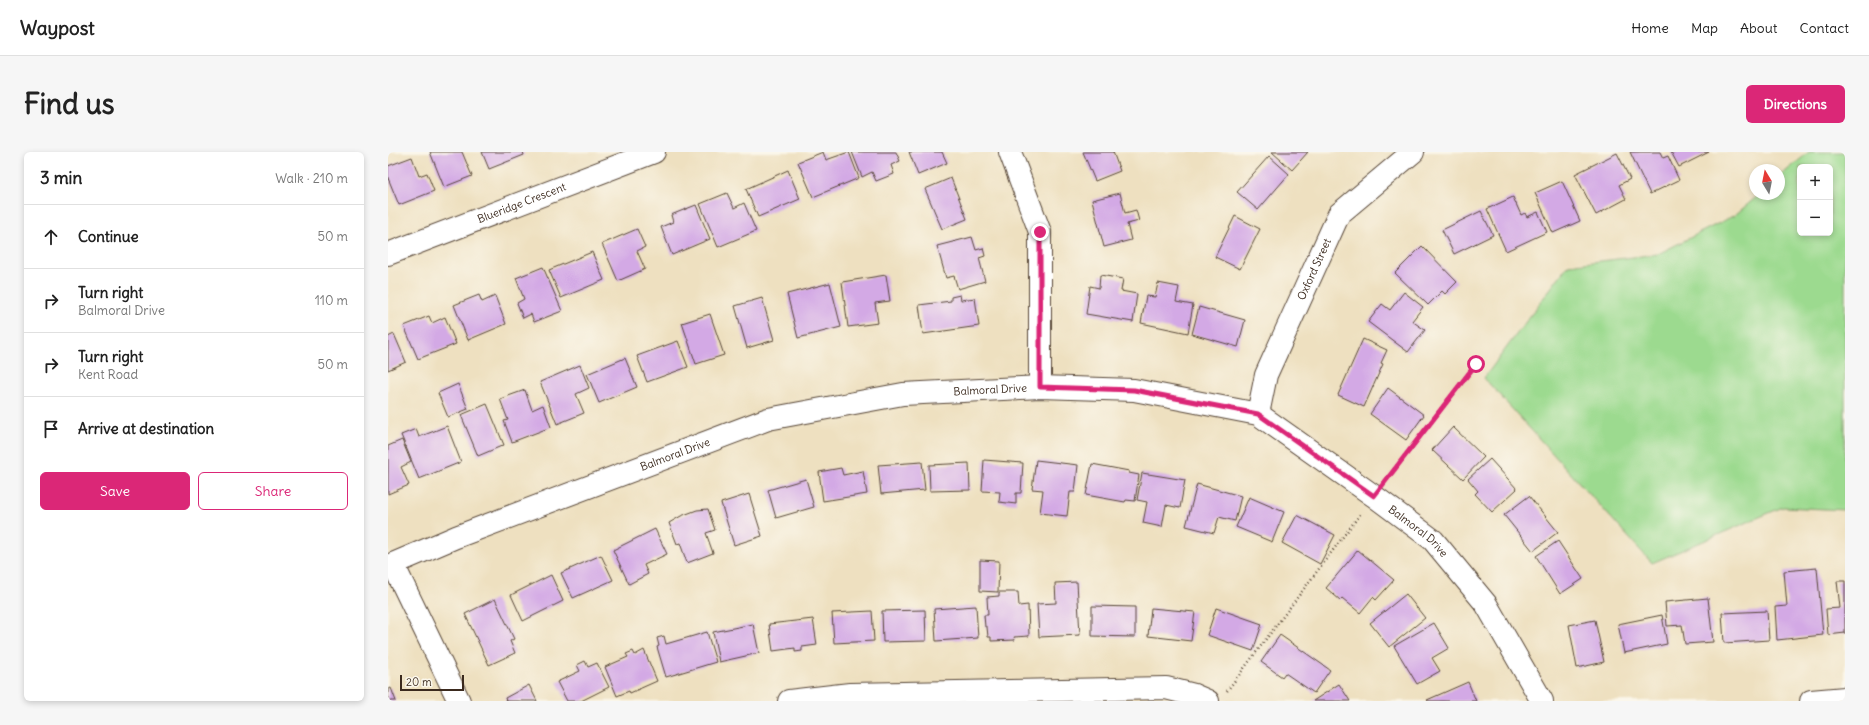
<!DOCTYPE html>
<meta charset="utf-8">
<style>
body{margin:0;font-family:Delius,sans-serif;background:#f6f6f6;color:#222}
.controls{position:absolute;right:12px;top:12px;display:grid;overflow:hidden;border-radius:6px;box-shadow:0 2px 6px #0003}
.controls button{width:36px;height:36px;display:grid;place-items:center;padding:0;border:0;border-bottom:1px solid #e0e0e0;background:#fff;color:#222;font:20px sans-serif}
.compass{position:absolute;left:1361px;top:12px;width:36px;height:36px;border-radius:50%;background:#fff;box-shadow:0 2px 6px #0003;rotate:350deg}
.scale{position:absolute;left:12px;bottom:10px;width:64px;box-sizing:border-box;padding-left:4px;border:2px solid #3b2a1e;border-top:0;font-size:11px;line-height:14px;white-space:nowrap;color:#3b2a1e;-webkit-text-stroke:3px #fbf7ec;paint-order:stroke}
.stop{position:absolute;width:12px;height:12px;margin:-9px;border:3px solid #db2777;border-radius:50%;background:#fff}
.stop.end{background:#db2777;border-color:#fff;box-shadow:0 1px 4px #0008}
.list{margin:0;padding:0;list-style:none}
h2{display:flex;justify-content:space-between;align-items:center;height:52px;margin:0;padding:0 16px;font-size:17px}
h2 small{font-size:13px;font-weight:400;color:#767676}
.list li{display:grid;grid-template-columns:26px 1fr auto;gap:12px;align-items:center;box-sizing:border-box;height:64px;padding:0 16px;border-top:1px solid #e0e0e0}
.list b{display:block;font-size:15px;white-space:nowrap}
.list p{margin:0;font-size:13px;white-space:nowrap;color:#767676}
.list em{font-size:13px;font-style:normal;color:#767676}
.actions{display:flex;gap:8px;padding:12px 16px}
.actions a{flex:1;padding:9px 0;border:1px solid #db2777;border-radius:6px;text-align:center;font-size:14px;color:#db2777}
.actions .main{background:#db2777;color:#fff}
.icon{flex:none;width:22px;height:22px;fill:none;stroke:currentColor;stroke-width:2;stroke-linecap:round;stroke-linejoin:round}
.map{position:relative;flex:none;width:1457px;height:549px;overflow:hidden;border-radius:6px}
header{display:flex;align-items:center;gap:24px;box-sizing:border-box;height:56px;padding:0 20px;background:#fff;border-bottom:1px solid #e0e0e0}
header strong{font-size:19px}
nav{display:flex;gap:22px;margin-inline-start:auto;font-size:14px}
.intro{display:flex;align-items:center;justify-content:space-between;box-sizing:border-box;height:96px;padding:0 24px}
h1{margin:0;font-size:28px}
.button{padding:10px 18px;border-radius:6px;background:#db2777;color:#fff;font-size:14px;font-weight:700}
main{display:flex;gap:24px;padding:0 24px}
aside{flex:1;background:#fff;border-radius:6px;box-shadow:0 2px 6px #0003}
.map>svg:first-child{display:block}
</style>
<header>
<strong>Waypost</strong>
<nav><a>Home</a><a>Map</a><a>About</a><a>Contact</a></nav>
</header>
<div class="intro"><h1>Find us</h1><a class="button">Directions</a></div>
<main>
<aside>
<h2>3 min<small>Walk · 210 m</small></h2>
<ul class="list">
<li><svg class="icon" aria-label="ahead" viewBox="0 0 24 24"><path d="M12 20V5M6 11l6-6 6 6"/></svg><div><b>Continue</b></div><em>50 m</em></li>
<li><svg class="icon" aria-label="right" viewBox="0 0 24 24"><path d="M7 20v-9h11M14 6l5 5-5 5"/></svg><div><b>Turn right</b><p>Balmoral Drive</p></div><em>110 m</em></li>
<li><svg class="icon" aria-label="right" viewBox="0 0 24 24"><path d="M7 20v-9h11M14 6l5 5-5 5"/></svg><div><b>Turn right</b><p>Kent Road</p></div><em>50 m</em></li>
<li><svg class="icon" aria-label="arrive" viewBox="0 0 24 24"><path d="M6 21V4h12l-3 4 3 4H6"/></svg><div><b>Arrive at destination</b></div></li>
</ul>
<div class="actions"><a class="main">Save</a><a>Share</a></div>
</aside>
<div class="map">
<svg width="1457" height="549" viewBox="0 0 1457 549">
<rect width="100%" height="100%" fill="#fbf7ec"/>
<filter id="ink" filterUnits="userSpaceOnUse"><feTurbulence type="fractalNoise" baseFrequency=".025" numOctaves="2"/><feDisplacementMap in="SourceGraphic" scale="8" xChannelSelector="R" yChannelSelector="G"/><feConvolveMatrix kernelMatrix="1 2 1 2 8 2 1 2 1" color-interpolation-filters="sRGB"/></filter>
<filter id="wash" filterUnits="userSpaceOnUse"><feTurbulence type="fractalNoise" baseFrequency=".012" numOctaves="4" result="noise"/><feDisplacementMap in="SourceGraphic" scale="16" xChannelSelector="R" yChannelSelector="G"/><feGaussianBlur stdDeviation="0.9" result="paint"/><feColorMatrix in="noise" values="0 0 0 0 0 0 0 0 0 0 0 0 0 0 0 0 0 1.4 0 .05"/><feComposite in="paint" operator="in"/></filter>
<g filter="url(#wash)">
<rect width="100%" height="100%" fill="#eee0c0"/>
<!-- green -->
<path fill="#9cda8f" stroke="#6c8256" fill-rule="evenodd" d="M1421 0H1457V358L1395 355 1264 411 1096 226 1180 113 1270 102 1347 63 1372 42H1391V25ZM1412 15H1442V81H1412Z"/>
<g id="blocks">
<!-- building -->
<g fill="#d3a9e5">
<path d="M42 0H74L84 24 56 35Z"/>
<path d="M94 0H135L136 3 101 17Z"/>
<path d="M435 0 438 8 461 0 471 26 425 45 410 10Z"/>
<path d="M464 0H508L512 9 503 13 506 22 488 29 484 20 474 25Z"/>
<path d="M521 0H554L559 11 530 23Z"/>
<path d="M695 0H725L732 19 707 29Z"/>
<path d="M884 0H920L904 18Z"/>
<path d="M1242 0H1272L1275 6 1280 4 1291 28 1262 42Z"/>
<path d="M1283 0H1321L1291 15Z"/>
<path d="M1229 1 1242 27 1231 33 1238 47 1208 63 1187 22Z"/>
<path d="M881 4 901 22 870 58 849 40Z"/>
<path d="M24 5 31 24 39 21 46 39 11 53 0 26V14Z"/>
<path d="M400 18 412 47 370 65 358 37Z"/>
<path d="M563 26 579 67 554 77 537 37Z"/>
<path d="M1174 29 1192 69 1165 81 1147 41Z"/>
<path d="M339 41 346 56 356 51 368 79 330 95 312 52Z"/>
<path d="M732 41 737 61 748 58 751 69 739 72 743 88 716 95 704 48Z"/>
<path d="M1125 45 1133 63 1137 61 1139 65 1150 60 1159 80 1118 99 1099 57Z"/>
<path d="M308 53 322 87 284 103 273 75 285 70 283 63Z"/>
<path d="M1093 59 1105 83 1066 102 1054 78Z"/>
<path d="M847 64 872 77 852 117 827 105Z"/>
<path d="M249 77 257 95 249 99 257 117 230 129 214 92Z"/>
<path d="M584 85 588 98 595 96 597 104 591 106 597 129 570 137 566 124 558 126 549 94Z"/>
<path d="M1034 94 1069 130 1057 142 1054 139 1040 153 1007 121Z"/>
<path d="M204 100 216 128 173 146 161 118Z"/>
<path d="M155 115 174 159 146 170 143 162 135 166 129 151 136 147 128 126Z"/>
<path d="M498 123 502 149 487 151 490 171 460 175 454 130Z"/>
<path d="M712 123 735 127 733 139 749 142 745 170 698 162 702 134 711 136Z"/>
<path d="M442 131 453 175 410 186 399 142Z"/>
<path d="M770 131 791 135 788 150 805 153 800 181 753 171 758 144 767 145Z"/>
<path d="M1016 140 1035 155 1024 169 1037 178 1020 200 980 170 994 152 1002 158Z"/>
<path d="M91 143 94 150 107 144 118 172 80 188 66 153Z"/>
<path d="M572 143 573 148 587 146 591 174 535 182 531 153 563 149V145Z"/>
<path d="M374 146 386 188 359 196 347 154Z"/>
<path d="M811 155 857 168 850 195 804 182Z"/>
<path d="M322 162 336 203 308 212 294 171Z"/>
<path d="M41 164 44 171 57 165 68 192 30 207 16 174Z"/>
<path d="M6 182 18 210 0 218V185Z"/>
<path d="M975 187 999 198 993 211 995 212 976 255 950 243Z"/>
<path d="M290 189 300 215 259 230 249 204Z"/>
<path d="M237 206 249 235 211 251 199 222Z"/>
<path d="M192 213 201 236 188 242 196 261 169 272 152 230Z"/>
<path d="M70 232 80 257 60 265 50 241Z"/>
<path d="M1000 236 1036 263 1018 288 982 262Z"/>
<path d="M137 238 144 258 155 253 163 275 124 290 116 269 120 268 112 247Z"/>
<path d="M99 252 116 293 90 304 73 263Z"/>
<path d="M59 274 73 310 31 327 13 283 28 277 31 285Z"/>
<path d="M1065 275 1096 305 1075 327 1044 298Z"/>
<path d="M14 288 23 310 13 315 21 333 0 342V294Z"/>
<path d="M1102 307 1129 337 1104 360 1087 342 1090 339 1080 327Z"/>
<path d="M596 308 635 311 633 341H628V352L611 350 612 340 594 339Z"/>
<path d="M648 308 690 313 687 340H682L679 364 652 361 655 338 644 337Z"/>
<path d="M534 310 537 338 493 342 490 313Z"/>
<path d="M581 311 582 338 542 339 541 313Z"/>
<path d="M704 312 741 319V321L751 323 747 349 738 348 737 350 698 343Z"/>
<path d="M453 316 455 323 475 319 479 342 435 349 431 320Z"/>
<path d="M754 321 797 328 792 356 778 353 774 375 755 371 759 350 749 348Z"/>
<path d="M418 327 426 355 388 366 380 338Z"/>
<path d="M809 332 853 344 847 369 831 365 826 381 798 374Z"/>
<path d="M361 342 374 384 346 393 333 351Z"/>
<path d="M1141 344 1170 380 1145 399 1116 363Z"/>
<path d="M861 345 896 360 884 390 848 375Z"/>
<path d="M320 357 327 378 318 381 325 401 299 411 292 391 289 392 281 371 293 364 309 358Z"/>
<path d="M909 363 947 383 932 412 894 391Z"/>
<path d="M267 377 279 402 256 413 260 422 241 432 225 398Z"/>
<path d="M1170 389 1195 427 1172 442 1148 404Z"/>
<path d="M970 398 1006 428 988 448 985 445 972 461 954 446 952 448 938 436Z"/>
<path d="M213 403 225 428 185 446 173 421Z"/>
<path d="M592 408 611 409 610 440 592 439Z"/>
<path d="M1429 416 1435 483 1389 488 1387 455 1399 454 1396 419Z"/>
<path d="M163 423 175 449 135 469 123 443Z"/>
<path d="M1449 429H1457V481L1440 483 1438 457 1452 456Z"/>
<path d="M689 430 692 483 651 485 649 452 668 451 667 431Z"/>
<path d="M611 440H630L631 454 640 453 641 484 626 485 627 488 603 489V485H600L599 475H597L596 463H600L599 445 611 444Z"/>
<path d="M1018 442 1037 466 1001 495 982 471Z"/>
<path d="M1320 446 1325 490 1297 492 1294 473 1279 474 1277 450Z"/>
<path d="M107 447 126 487 122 489 127 501 101 513 77 462Z"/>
<path d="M588 454 590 486 548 489 546 457Z"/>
<path d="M704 454 747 455V485L704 484Z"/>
<path d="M763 456 807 460 803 489 760 484Z"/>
<path d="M828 456 874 472 865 499 819 483Z"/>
<path d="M537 458 538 489 495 490 494 459Z"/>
<path d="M484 459 486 489 446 491 444 461Z"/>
<path d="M1379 459 1381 488 1336 491 1334 461Z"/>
<path d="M1274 463 1279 492 1236 501 1230 472Z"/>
<path d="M425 467 429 493 414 495V499L407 500V496L385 499 381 472Z"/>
<path d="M1207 468 1216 510 1189 516 1181 473Z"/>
<path d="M1046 471 1061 496 1044 506 1052 519 1029 532 1006 494Z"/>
<path d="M365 472 371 501 331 510 325 480Z"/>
<path d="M319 480 328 510 278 525 269 495 271 494 269 486 276 484 278 492Z"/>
<path d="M892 483 942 518 926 541 897 521 894 525 873 510Z"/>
<path d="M256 498 269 529 242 541 241 539 229 544 217 515 240 505 238 502 245 499 247 503Z"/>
<path d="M197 509 200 515 209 511 221 535 193 549H179L169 530 192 519 189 513Z"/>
<path d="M1080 530 1088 549H1040L1039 548Z"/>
<path d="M951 532 962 549H925Z"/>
<path d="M141 533 149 549H118L117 546Z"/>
<path d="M3 536 8 549H0V537Z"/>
</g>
</g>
</g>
<g filter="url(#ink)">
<use href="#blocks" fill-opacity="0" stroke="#564536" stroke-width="1"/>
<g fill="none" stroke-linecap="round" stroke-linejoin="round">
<defs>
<g id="minor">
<path d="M622 0 652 80V235"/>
<path id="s1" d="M0 102 266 0"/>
<path id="s2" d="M870 262 878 223 951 62 1025 0"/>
<path d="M5 412 71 549"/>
<path id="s3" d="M0 414 68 385 380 267 515 242 652 235 746 238 870 262 986 344 1045 388 1098 452 1154 549"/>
<path d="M401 549 462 542 778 536 806 543 820 549"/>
<path d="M1423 549 1457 546"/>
</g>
</defs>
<!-- minor casing -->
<use href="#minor" stroke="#564536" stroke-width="24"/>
<!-- path -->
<g stroke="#564536" stroke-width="2.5" stroke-dasharray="1 3" stroke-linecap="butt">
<path d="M999 327 1088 212"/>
<path d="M839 539 973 361"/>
</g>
<!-- minor -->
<use href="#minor" stroke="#fff" stroke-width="22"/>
</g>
</g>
<g fill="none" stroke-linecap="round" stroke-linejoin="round" filter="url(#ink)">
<!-- route -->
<path stroke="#db2777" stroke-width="5" d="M652 80V235L746 238 870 262 986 344 1088 212"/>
</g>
<g text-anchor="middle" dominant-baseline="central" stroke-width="4" stroke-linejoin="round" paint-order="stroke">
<!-- street labels -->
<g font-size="11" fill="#3b2a1e" stroke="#fbf7ec">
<text stroke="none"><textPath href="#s1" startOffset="143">Blueridge Crescent</textPath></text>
<text stroke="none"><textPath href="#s2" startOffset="156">Oxford Street</textPath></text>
<text stroke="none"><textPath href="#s3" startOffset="632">Balmoral Drive</textPath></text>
<text stroke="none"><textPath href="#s3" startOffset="308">Balmoral Drive</textPath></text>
<text stroke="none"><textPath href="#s3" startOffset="1101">Balmoral Drive</textPath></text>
</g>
</g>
</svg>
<div class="controls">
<button>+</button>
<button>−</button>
</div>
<svg class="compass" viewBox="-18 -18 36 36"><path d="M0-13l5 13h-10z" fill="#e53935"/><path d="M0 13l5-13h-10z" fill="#767676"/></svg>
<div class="scale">20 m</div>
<div class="stop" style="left:1088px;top:212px"></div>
<div class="stop end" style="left:652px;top:80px"></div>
</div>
</main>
